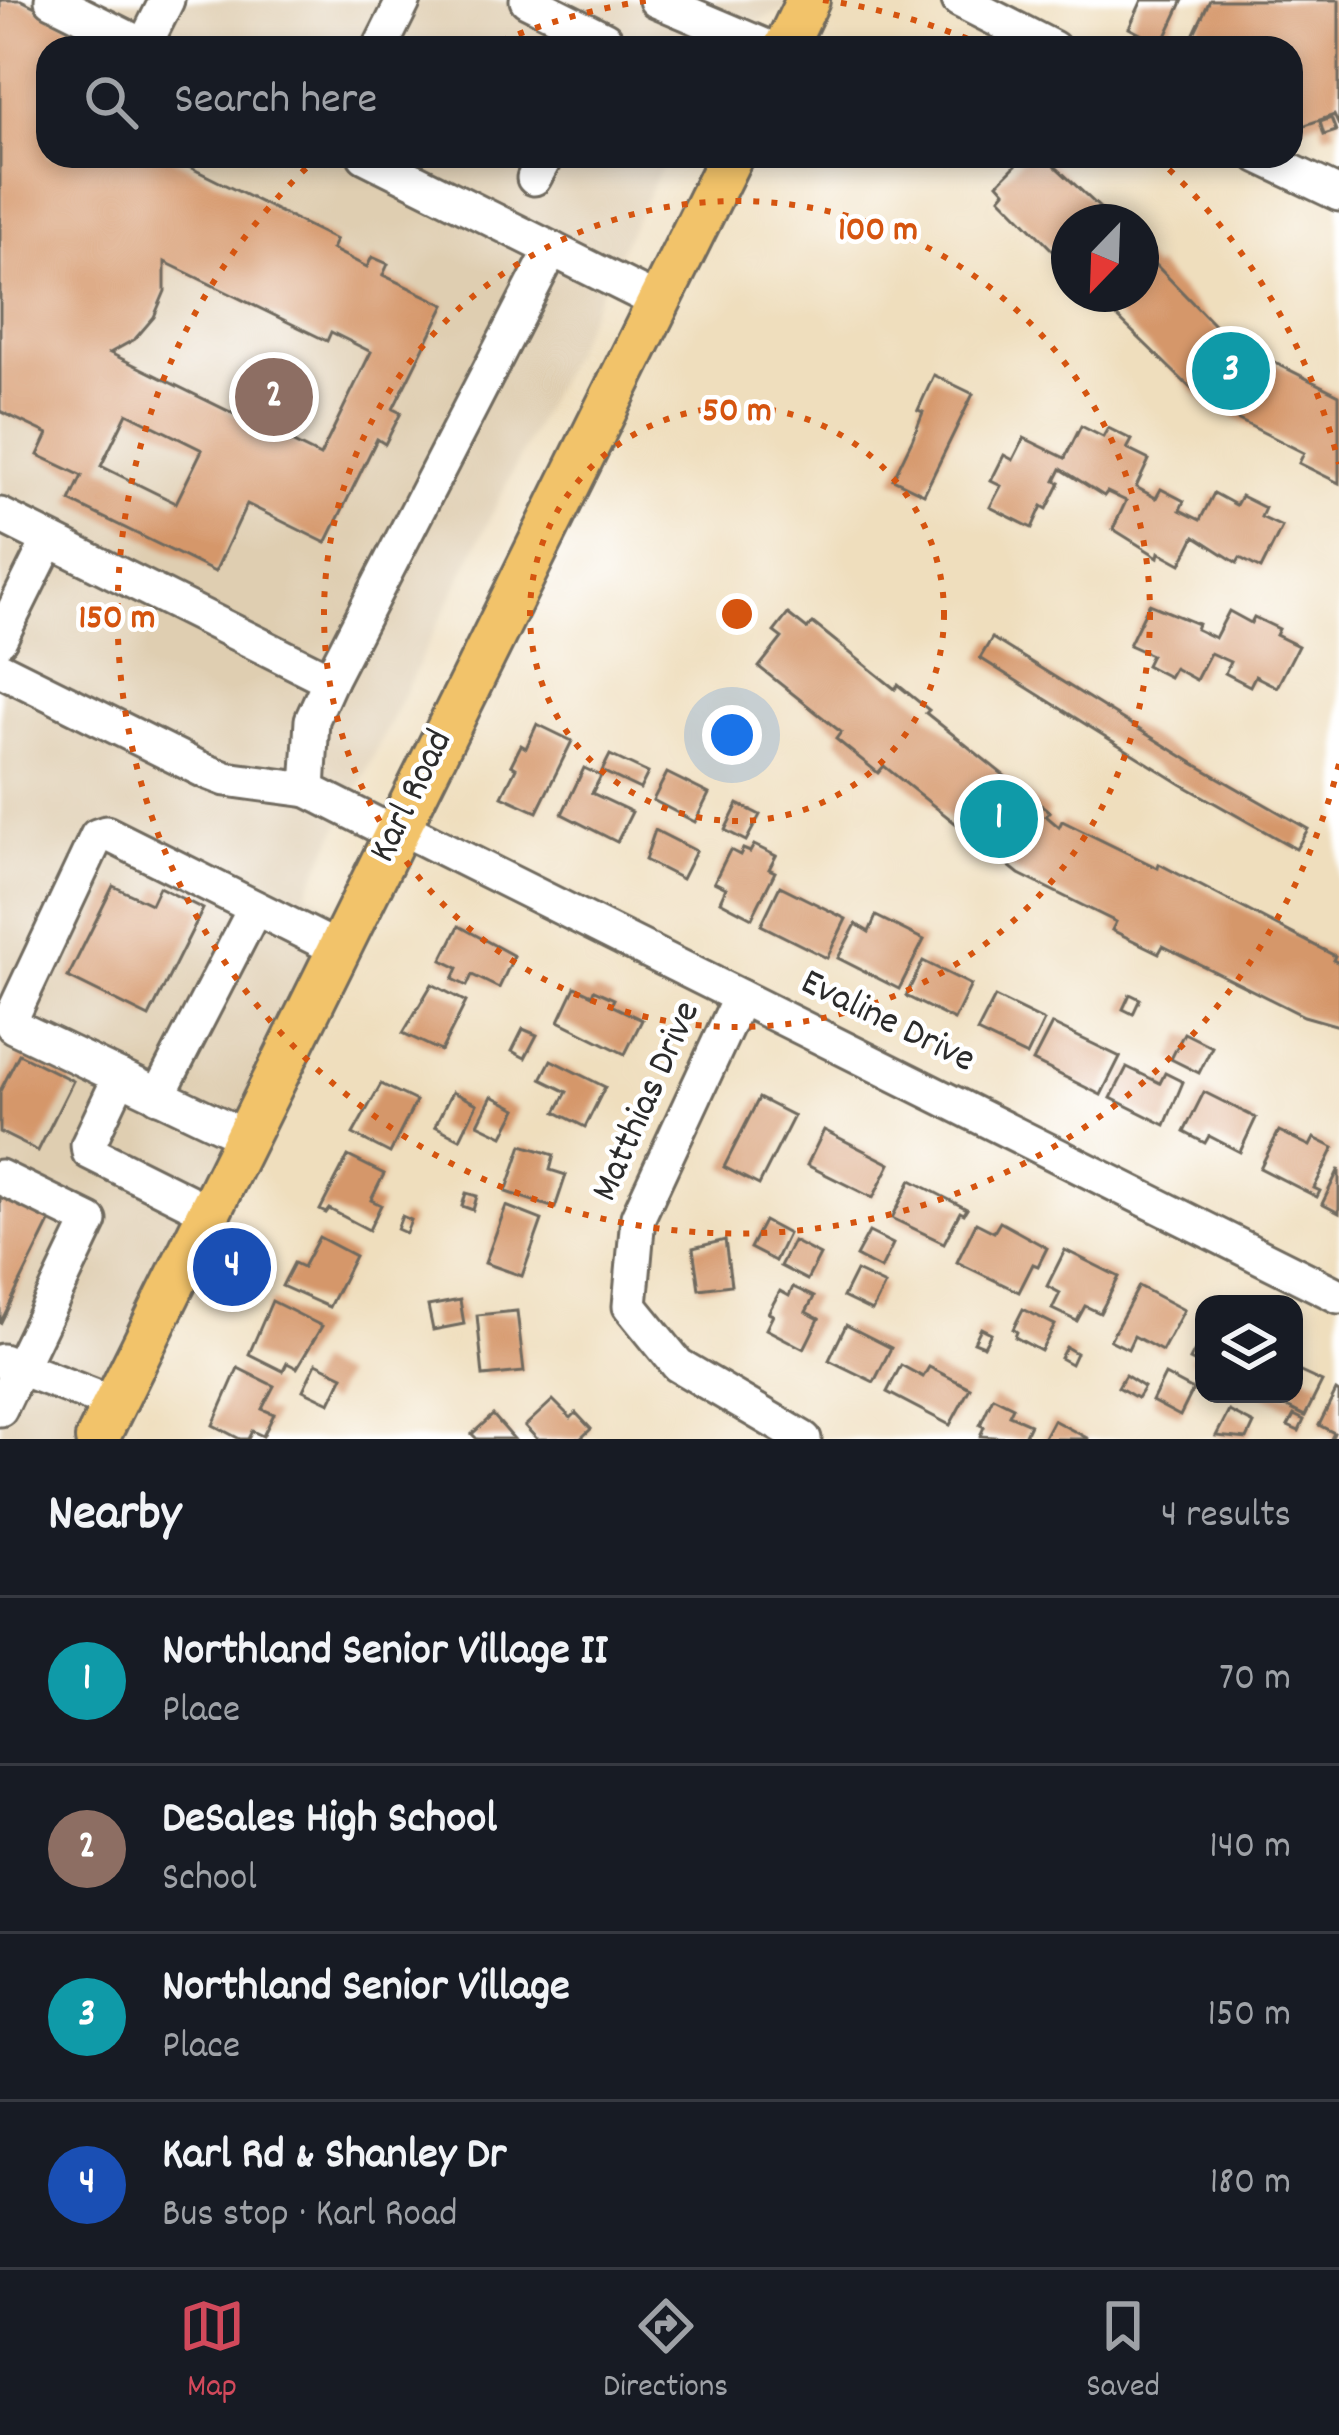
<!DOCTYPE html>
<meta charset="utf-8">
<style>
body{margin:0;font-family:Dekko,sans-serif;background:#242831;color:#f1f3f6}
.controls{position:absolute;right:36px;bottom:36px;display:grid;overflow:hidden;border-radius:24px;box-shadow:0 6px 18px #0003}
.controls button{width:108px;height:108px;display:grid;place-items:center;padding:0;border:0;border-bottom:3px solid #363941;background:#171b24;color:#f1f3f6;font:60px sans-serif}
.compass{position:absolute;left:1051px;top:204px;width:108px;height:108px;border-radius:50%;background:#171b24;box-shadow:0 6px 18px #0003;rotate:203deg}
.you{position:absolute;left:732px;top:735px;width:42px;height:42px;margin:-30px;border:9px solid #fff;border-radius:50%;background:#1a73e8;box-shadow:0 0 0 18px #1a73e833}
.badge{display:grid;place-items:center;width:78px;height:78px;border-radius:50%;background:#d1495b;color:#fff;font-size:39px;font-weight:700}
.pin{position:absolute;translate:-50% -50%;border:6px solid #fff;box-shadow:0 3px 12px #0006}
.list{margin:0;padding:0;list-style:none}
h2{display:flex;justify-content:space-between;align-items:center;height:156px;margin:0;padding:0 48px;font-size:51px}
h2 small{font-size:39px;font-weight:400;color:#9ea1a6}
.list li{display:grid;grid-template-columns:78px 1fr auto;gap:36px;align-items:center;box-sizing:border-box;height:168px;padding:0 48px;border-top:3px solid #363941}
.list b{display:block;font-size:45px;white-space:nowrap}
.list p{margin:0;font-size:39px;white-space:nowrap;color:#9ea1a6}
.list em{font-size:39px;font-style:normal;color:#9ea1a6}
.icon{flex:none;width:66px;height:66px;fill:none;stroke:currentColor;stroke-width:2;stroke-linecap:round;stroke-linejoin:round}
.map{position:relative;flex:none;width:1339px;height:1439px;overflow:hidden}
.search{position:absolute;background:#171b24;box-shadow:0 6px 18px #0003;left:36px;right:36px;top:36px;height:132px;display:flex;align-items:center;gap:30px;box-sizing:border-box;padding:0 42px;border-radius:36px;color:#9ea1a6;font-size:45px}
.sheet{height:828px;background:#171b24}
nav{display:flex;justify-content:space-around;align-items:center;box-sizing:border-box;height:168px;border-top:3px solid #363941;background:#171b24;font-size:33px;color:#9ea1a6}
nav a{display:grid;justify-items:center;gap:6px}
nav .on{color:#d1495b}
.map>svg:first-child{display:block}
</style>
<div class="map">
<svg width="1339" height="1439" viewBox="0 0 1339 1439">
<rect width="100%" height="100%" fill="#fff"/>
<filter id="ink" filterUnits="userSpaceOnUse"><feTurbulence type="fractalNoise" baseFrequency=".00833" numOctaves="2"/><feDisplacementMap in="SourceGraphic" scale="24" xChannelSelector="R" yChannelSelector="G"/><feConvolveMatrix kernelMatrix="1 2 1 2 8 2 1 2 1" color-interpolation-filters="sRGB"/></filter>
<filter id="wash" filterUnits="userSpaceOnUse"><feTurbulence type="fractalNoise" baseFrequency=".004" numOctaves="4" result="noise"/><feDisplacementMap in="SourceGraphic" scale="48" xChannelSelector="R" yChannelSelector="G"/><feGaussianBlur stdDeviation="2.7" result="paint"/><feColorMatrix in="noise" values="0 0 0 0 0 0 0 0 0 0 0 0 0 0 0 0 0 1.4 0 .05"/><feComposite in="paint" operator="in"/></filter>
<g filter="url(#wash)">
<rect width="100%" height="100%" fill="#efdebd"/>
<!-- built -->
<path fill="#dfceb1" d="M0 0H806L725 36 720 48H48V156H667L307 892 346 915 88 1439H0Z"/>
<g id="blocks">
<!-- building -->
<g fill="#d5976b" fill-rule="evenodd">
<path d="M0 0H21L118 48H48V156H167L336 240 332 249 367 267 372 257 388 264 383 275 445 305 393 409 401 413 385 444 377 439 326 543 247 504 215 572 70 501 82 476 38 455 48 434 0 411ZM165 262 327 341 331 332 371 352 320 456 110 353 135 339 154 317 165 291ZM127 413 202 450 176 503 101 466Z"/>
<path d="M1142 0H1183L1162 45 1129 28Z"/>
<path d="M1210 0H1339V126L1334 115 1291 130V48H1187Z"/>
<path d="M1331 118 1336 131 1324 135 1320 122Z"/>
<path d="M1025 156H1044L1115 222H1069V267L1000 197 1005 191 998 183Z"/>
<path d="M1141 256 1153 268 1156 265 1239 351 1248 355 1250 350 1339 395V483L1299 463 1304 453 1207 404 1106 306 1099 314 1079 294H1141Z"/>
<path d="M934 375 973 394 924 494 893 479 912 440 923 412 918 410Z"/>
<path d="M1081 426 1103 437 1108 428 1132 440 1127 449 1149 460 1136 487 1156 498 1161 489 1184 501 1180 510 1200 520 1214 493 1236 505 1241 496 1265 508 1261 517 1282 527 1261 569 1240 558 1237 563 1195 536 1181 564 1159 552 1158 557 1113 529 1126 501 1107 492 1104 496 1061 469 1055 481 1060 483 1047 509 1042 506 1032 528 990 507 1001 486 991 481 1004 455 1013 460 1024 438 1065 458Z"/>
<path d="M1149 604 1198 624 1196 629 1215 638 1229 611 1251 623 1254 617 1279 629 1276 635 1298 646 1277 687 1255 676 1250 686 1225 673 1230 662 1210 653 1196 680 1174 668 1169 677 1146 665 1151 655 1129 645Z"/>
<path d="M788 614 807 629 813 623 895 689 898 685 929 710 926 713 1050 812 1046 816 1059 827 1062 821 1158 868 1159 864 1335 956 1333 960 1339 963V1026L1304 1016 1163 946 1159 953 1112 930 1116 922 1019 874 884 766 878 773 836 739 841 732 759 667 782 638 774 632Z"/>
<path d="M992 638 1193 763 1308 829 1296 849 1181 784 980 658Z"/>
<path d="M537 724 572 741 537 812 502 796 516 768 511 765 521 745 526 748Z"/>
<path d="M610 755 648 773 640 789 602 771Z"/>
<path d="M584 768 601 776 592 793 632 812 617 842 562 814Z"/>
<path d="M667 773 709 794 695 822 653 800Z"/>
<path d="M738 804 760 815 746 841 725 830Z"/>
<path d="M655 830 696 851 682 879 645 860Z"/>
<path d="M754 845 776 856 769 869 775 872 752 918 720 901 726 888 714 882 730 850 740 855 743 849 750 852Z"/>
<path d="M113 886 151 904 159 887 203 909 149 1017 68 977Z"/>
<path d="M780 886 846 919 827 958 761 925Z"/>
<path d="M876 916 924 940 899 989 838 958 856 924 869 932Z"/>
<path d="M459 926 514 956 499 988 472 975 467 986 453 979 458 968 442 960Z"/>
<path d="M923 961 971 985 954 1020 906 996Z"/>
<path d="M432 984 466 1002 441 1051 403 1033Z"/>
<path d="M575 987 592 995 594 990 614 999 611 1005 642 1020 625 1054 559 1021Z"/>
<path d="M1130 994 1140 999 1133 1014 1123 1009Z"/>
<path d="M995 997 1044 1021 1027 1056 977 1032Z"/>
<path d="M1052 1024 1120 1057 1101 1095 1033 1061Z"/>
<path d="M523 1029 537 1035 525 1058 512 1051Z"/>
<path d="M1184 1033 1212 1047 1199 1073 1171 1059Z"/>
<path d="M19 1054 73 1081 38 1151 0 1132V1091Z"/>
<path d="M551 1060 605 1087 585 1127 556 1112 567 1092 541 1079Z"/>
<path d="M1127 1067 1160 1083 1165 1073 1183 1082 1165 1125 1111 1098Z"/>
<path d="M381 1084 416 1101 390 1153 353 1134Z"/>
<path d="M452 1092 477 1104 460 1139 435 1126Z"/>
<path d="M1204 1092 1256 1118 1240 1152 1209 1136 1205 1143 1184 1132Z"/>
<path d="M492 1096 517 1109 503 1136 478 1124Z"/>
<path d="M759 1098 794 1116 759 1185 724 1167Z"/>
<path d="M824 1130 890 1164 873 1198 807 1165Z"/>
<path d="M1279 1131 1310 1146 1314 1138 1334 1148 1314 1188 1320 1191 1317 1197 1260 1168Z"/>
<path d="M522 1145 554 1155 550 1170 566 1175 555 1208 506 1192Z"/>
<path d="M348 1156 384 1174 371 1200 381 1205 369 1230 329 1209 326 1213 320 1210Z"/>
<path d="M1339 1169V1213L1322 1204Z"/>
<path d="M911 1180 967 1209 964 1214 960 1212 944 1243 892 1218Z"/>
<path d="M0 1191 53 1216 0 1324Z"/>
<path d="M466 1193 477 1196 473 1210 462 1206Z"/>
<path d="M506 1206 542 1220 522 1276 485 1263Z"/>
<path d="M402 1216 411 1220 406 1233 397 1229Z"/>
<path d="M764 1221 788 1234 775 1261 750 1248Z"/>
<path d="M1000 1222 1047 1248 1038 1266 1033 1264 1019 1292 957 1262 976 1223 994 1232Z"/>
<path d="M869 1232 893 1244 881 1269 856 1256Z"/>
<path d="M319 1237 355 1256 329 1307 282 1286 294 1263 303 1267Z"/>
<path d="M725 1240 731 1285 699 1289 693 1248Z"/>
<path d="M793 1241 820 1255 807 1280 780 1266Z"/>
<path d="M1065 1250 1119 1277 1100 1313 1085 1306 1077 1321 1052 1309 1060 1293 1047 1286Z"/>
<path d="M856 1271 885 1285 872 1311 843 1297Z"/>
<path d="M1139 1286 1184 1310 1162 1351 1134 1336 1128 1349 1110 1340Z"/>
<path d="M793 1287 814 1297 806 1312 819 1319 804 1349 766 1329 773 1315 768 1313 780 1291 789 1296Z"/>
<path d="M460 1300 464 1324 433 1330 428 1306Z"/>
<path d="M272 1301 322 1326 297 1368 287 1363 283 1371 249 1354Z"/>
<path d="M1023 1309 1055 1325 1041 1351 1015 1337 1017 1332 1013 1329Z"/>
<path d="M517 1311 524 1372 483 1376 477 1315Z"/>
<path d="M846 1325 891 1348 874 1382 829 1360Z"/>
<path d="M981 1328 991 1333 984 1346 974 1342Z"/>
<path d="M1204 1333V1367L1190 1360Z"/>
<path d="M1066 1347 1076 1353 1071 1364 1060 1358Z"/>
<path d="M316 1363 343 1376 330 1403 303 1390Z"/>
<path d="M901 1365 923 1377 929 1367 970 1388 950 1425 887 1392Z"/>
<path d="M238 1368 274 1386 262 1409 274 1414 263 1436 252 1431 248 1439H240L213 1425Z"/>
<path d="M1294 1369 1322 1382 1305 1416 1261 1394H1294Z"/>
<path d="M1125 1375 1144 1387 1137 1398 1118 1387Z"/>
<path d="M1165 1375 1193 1390 1180 1416 1152 1401Z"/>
<path d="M1336 1391 1339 1393V1439H1331L1334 1433 1319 1425Z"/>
<path d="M993 1397 1013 1407 1009 1415 1030 1424 1023 1439 980 1436 984 1427 980 1425Z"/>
<path d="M553 1400 571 1418 576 1413 591 1429 580 1439H537L525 1426Z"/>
<path d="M1229 1411 1254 1424 1247 1439 1216 1436Z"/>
<path d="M493 1415 514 1439H477L472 1434Z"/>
<path d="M1294 1415 1304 1420 1299 1431 1288 1426Z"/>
<path d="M1053 1420 1089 1439H1043Z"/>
</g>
</g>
</g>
<g filter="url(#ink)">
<use href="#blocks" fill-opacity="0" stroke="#706a5e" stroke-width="3"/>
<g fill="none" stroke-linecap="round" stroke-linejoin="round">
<defs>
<g id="minor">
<path d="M52 0 148 48"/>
<path d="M527 0 605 39 601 48"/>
<path d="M656 0 769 48"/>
<path d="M959 0 1053 48"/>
<path d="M144 46 167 0"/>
<path d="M380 48 404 0"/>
<path d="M365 156 658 302"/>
<path d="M1259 156 1339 194"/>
<path d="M534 178 546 156"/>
<path d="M0 515 330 680 312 720 308 790 395 834"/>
<path d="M0 639 49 540"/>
<path d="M0 669 205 771 226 779 308 790"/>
<path d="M330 680 552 249"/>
<path d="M398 826 1339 1296"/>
<path d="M740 997 638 1217 630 1306 678 1365 804 1439"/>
<path d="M120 1077 88 1145 89 1152 209 1212"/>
<path d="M158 1096 255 908"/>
<path d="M246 1137 13 1026 10 1021 97 836 106 833 338 949"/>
<path d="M0 1177 90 1221 0 1409"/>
<path d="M2 1361 114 1404"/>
</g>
<g id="major">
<path d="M785 48 808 0"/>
<path d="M97 1439 731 156"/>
</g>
</defs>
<!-- minor casing -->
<use href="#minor" stroke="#706a5e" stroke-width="39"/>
<!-- major casing -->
<use href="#major" stroke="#706a5e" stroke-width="48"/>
<!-- minor -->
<use href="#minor" stroke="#fff" stroke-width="33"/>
<!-- major -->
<use href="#major" stroke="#f2c36a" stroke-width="42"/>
</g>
</g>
<!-- distance rings -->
<g fill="none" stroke="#d5540f" stroke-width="6" stroke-dasharray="6 12">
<circle cx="737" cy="614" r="207"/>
<circle cx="737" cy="614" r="413"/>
<path d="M1339 764A620 620 0 1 1 318 157M485 48A620 620 0 0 1 651 0M823 0A620 620 0 0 1 989 48M1156 157A620 620 0 0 1 1339 464"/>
</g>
<g text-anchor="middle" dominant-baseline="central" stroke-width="9" stroke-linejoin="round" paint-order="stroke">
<!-- street labels -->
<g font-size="39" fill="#2b2b2b" stroke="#fff">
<text transform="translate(413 797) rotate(-64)">Karl Road</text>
<text transform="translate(887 1023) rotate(26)">Evaline Drive</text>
<text transform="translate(648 1102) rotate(-66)">Matthias Drive</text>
</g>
</g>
<circle cx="737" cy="614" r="18" fill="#d5540f" stroke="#fff" stroke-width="6"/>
<g font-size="36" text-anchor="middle" font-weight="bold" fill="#d5540f" stroke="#fff" stroke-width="9" stroke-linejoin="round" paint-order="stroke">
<text x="878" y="239">100 m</text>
<text x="737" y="420">50 m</text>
<text x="117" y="627">150 m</text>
</g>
</svg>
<div class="controls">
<button><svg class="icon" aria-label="layers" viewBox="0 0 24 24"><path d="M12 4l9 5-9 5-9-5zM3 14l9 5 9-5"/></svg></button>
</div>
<svg class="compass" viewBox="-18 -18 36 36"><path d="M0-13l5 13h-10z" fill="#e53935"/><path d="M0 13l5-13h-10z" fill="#9ea1a6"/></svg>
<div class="you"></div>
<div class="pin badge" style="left:999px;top:819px;background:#0f9aa8">1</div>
<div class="pin badge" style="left:274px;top:397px;background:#8d6e63">2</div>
<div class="pin badge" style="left:1231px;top:371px;background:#0f9aa8">3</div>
<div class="pin badge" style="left:232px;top:1267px;background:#1a4fb4">4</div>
<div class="search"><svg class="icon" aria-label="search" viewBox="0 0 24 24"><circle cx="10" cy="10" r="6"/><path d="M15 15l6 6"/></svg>Search here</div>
</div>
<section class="sheet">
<h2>Nearby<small>4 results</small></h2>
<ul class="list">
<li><span class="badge" style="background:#0f9aa8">1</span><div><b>Northland Senior Village II</b><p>Place</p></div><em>70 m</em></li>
<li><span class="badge" style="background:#8d6e63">2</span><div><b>DeSales High School</b><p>School</p></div><em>140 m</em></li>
<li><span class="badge" style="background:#0f9aa8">3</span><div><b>Northland Senior Village</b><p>Place</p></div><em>150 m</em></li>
<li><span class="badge" style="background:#1a4fb4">4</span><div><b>Karl Rd &amp; Shanley Dr</b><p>Bus stop · Karl Road</p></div><em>180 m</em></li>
</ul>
</section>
<nav>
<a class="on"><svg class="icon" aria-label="map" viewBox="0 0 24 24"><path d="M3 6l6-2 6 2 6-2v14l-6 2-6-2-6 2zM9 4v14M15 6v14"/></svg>Map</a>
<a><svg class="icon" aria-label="directions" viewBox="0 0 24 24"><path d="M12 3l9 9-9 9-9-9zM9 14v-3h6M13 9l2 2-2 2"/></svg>Directions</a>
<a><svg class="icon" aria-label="saved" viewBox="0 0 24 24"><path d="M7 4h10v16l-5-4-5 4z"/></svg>Saved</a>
</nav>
